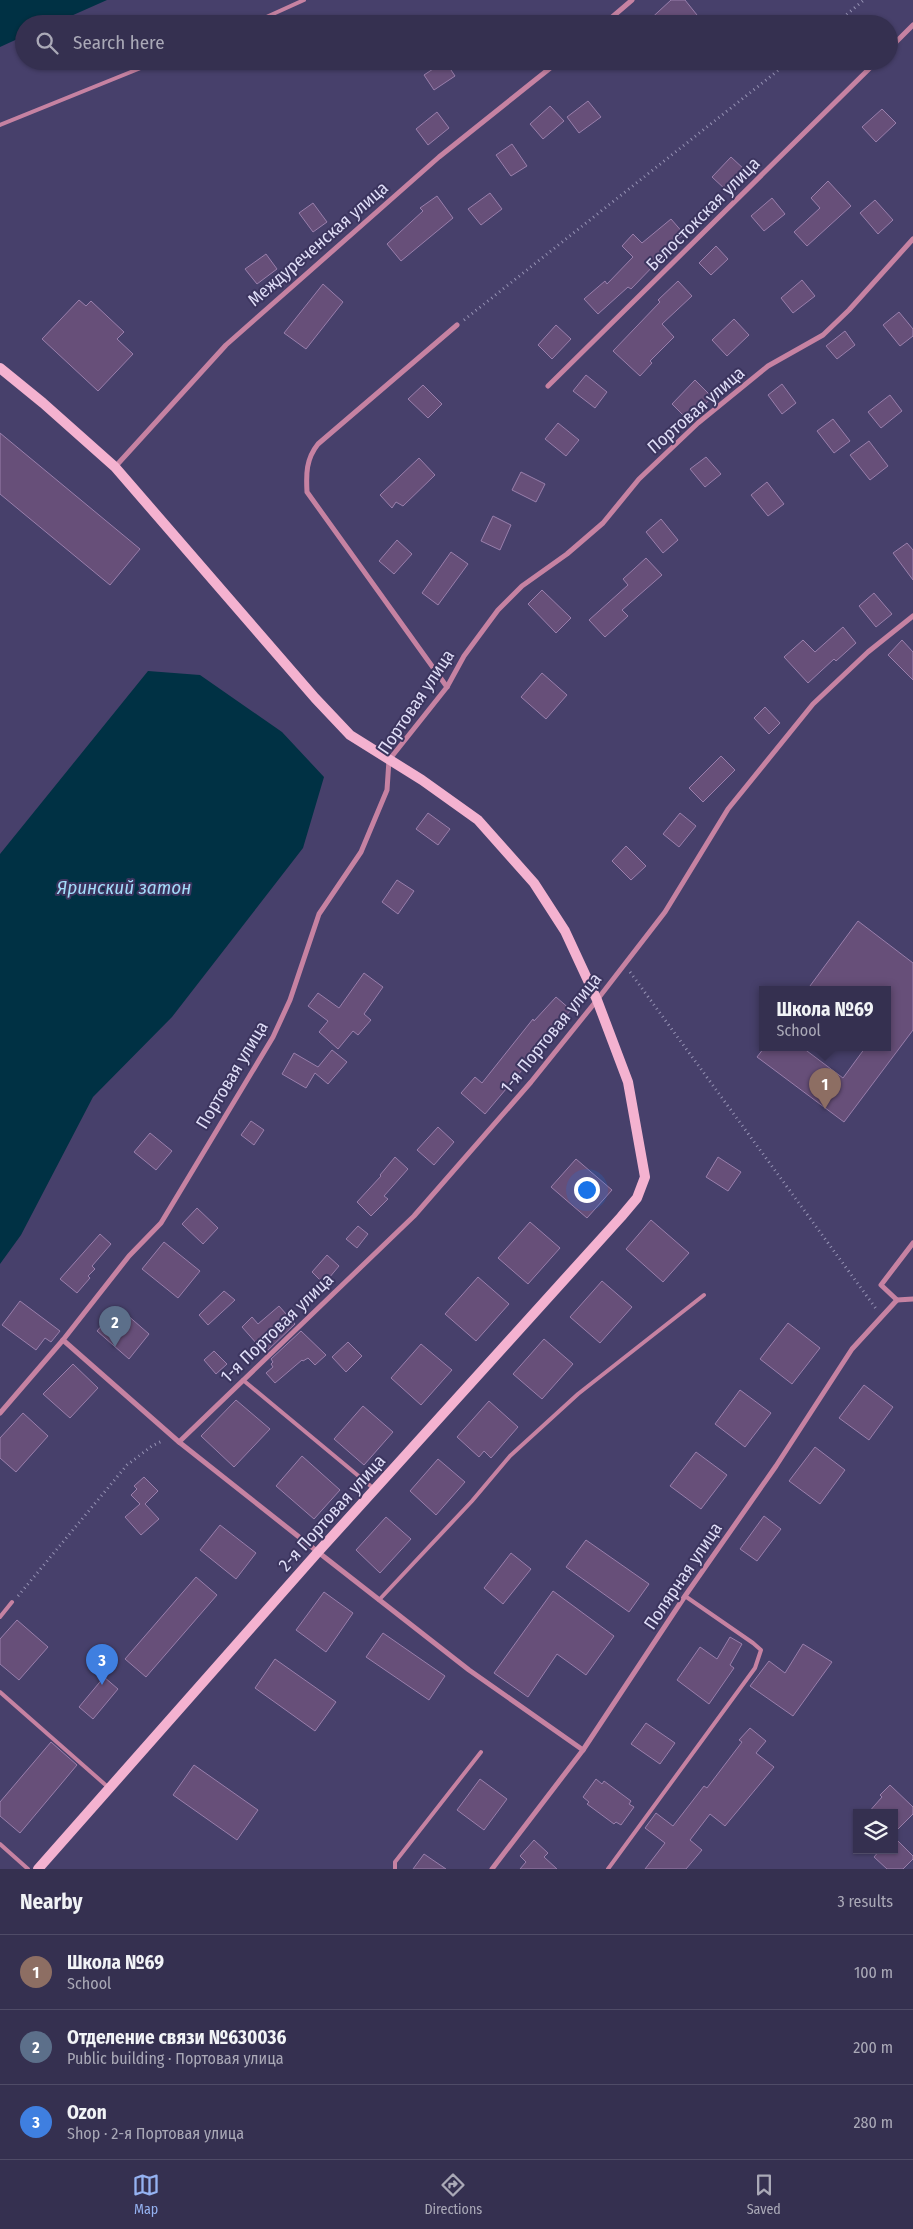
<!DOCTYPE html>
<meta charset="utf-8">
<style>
body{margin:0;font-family:"Fira Sans Condensed",sans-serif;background:#3d3857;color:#f1f3f6}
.controls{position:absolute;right:15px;bottom:15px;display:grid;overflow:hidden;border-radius:0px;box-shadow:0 1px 4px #0004}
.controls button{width:45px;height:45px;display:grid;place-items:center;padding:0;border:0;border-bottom:1px solid #4f4b67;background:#353050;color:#f1f3f6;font:25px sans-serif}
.you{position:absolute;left:586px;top:1189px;width:18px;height:18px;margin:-12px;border:4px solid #fff;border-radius:50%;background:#1a73e8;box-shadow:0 0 0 8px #1a73e833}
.badge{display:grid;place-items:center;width:32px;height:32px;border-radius:50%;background:#95b2f1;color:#fff;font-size:16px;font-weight:700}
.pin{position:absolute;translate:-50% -41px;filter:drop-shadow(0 1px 2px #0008)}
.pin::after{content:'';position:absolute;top:26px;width:18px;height:15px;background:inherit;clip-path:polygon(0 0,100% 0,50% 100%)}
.popup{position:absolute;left:759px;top:986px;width:132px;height:65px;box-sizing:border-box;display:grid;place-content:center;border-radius:0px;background:#353050;filter:drop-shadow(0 1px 4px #0005);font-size:16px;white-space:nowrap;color:#aaa9b7}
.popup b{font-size:19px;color:#f1f3f6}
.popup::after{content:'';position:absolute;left:50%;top:100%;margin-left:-10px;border:10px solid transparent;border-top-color:#353050}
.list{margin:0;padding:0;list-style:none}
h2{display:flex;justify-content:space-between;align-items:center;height:65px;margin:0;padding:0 20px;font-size:21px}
h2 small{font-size:16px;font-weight:400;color:#aaa9b7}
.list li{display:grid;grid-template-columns:32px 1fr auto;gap:15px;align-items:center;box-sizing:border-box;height:75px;padding:0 20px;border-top:1px solid #4f4b67}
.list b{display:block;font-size:19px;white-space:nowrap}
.list p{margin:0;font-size:16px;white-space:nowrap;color:#aaa9b7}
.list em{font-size:16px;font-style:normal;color:#aaa9b7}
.icon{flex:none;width:28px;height:28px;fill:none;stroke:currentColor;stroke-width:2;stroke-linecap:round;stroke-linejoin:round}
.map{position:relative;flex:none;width:913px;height:1869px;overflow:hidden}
.search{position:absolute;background:#353050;box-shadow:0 1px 4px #0004;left:15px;right:15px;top:15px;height:55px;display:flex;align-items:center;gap:12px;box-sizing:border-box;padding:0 18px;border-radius:28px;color:#aaa9b7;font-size:19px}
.sheet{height:290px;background:#353050}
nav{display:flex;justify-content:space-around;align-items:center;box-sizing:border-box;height:70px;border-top:1px solid #4f4b67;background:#353050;font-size:14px;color:#aaa9b7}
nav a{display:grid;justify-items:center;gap:2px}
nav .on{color:#95b2f1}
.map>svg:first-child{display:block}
</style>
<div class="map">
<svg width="913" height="1869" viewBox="0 0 913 1869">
<rect width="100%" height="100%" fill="#47406b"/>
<!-- water -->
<g fill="#003144">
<path d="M0 0H107L53 24H24V36L0 47Z"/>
<path d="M148 671 200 675 282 732 324 777 303 848 172 1017 93 1097 21 1235 0 1264V854Z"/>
</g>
<!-- building -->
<g fill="#674f79" stroke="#997fac">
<path d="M671 0H685L697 15 685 24H645Z"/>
<path d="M445 61 455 76 434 90 424 75Z"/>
<path d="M588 101 601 117 579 133 567 117Z"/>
<path d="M550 106 564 121 543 139 530 124Z"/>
<path d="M882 109 896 123 876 142 862 127Z"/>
<path d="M437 112 449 128 428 145 416 129Z"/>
<path d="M512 144 527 166 511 176 496 155Z"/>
<path d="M731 157 746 171 727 191 712 177Z"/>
<path d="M828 181 851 206 807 246 794 232 820 208 811 198Z"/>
<path d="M490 193 502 209 481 225 468 209Z"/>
<path d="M437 196 453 218 401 261 387 244 423 211 420 208Z"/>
<path d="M772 198 785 214 764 231 751 216Z"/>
<path d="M875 200 893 220 878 234 860 213Z"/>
<path d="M313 203 327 222 313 232 299 213Z"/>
<path d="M671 219 684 234 656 257 659 260 631 289 628 287 598 314 584 299 605 281 607 284 633 257 622 246 633 234 642 243Z"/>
<path d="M716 246 728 259 711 275 699 263Z"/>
<path d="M266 254 277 269 257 284 245 269Z"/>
<path d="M802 280 815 296 793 313 781 298Z"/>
<path d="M678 281 692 296 662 324 674 337 650 361 652 363 640 376 613 351 660 302 658 300Z"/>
<path d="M323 284 343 302 306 349 284 333Z"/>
<path d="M79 300 86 306 91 301 124 332 117 339 133 354 98 391 42 339Z"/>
<path d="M899 312 913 329V336L900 346 883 325Z"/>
<path d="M734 319 749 335 727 356 712 340Z"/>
<path d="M556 325 571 339 552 359 538 345Z"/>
<path d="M845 331 855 345 837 359 826 346Z"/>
<path d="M586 375 607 392 595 408 573 391Z"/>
<path d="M695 380 712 397 689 421 672 404Z"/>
<path d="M782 384 796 403 782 414 768 395Z"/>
<path d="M423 385 442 404 428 418 408 399Z"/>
<path d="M890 395 902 411 881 428 868 412Z"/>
<path d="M833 419 850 441 834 453 817 431Z"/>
<path d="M558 423 579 440 566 456 545 439Z"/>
<path d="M0 433 140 549 110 585 0 494Z"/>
<path d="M869 441 888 466 870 480 850 455Z"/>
<path d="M706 457 721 474 705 487 690 469Z"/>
<path d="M419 458 435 475 403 506 396 502 392 508 380 495Z"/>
<path d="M521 472 545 484 536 502 512 490Z"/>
<path d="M767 482 784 504 768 516 751 495Z"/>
<path d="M493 516 511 525 500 550 481 541Z"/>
<path d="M661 519 678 540 663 553 646 532Z"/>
<path d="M397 540 412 554 394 574 379 561Z"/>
<path d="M907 543 913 550V580L893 553Z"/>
<path d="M451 552 468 564 438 605 422 593Z"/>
<path d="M646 558 662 575 622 610 628 616 605 637 589 620 628 585 623 579Z"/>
<path d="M542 590 571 618 556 633 528 604Z"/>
<path d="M874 593 892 614 876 627 859 606Z"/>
<path d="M843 627 856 643 836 661 834 659 808 683 784 657 803 640 815 652Z"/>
<path d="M902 640 913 652V680L888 655Z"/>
<path d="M542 673 567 695 546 719 521 697Z"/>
<path d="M765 707 780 723 769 734 754 718Z"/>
<path d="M721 756 735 770 703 802 689 788Z"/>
<path d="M428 813 450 829 438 845 416 829Z"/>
<path d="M680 813 696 826 679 847 663 834Z"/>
<path d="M626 846 646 866 631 880 612 861Z"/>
<path d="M397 880 414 891 398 914 382 902Z"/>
<path d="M858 921 913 963V1030L844 1122 757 1057 764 1048H803L843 1078 865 1048H888V990H807Z"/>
<path d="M364 973 383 987 364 1014 371 1020 358 1035 353 1031 338 1049 319 1032 328 1021 308 1006 318 993 339 1008Z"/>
<path d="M556 997 571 1010 550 1034 553 1037 540 1053 538 1051 485 1114 461 1093 475 1077 482 1083 533 1019 534 1021Z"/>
<path d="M332 1050 347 1062 328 1084 315 1073 306 1088 282 1074 294 1053 318 1067Z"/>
<path d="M251 1121 264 1130 254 1145 241 1135Z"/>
<path d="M438 1127 454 1142 434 1165 417 1150Z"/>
<path d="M150 1133 172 1151 156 1170 134 1152Z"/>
<path d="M395 1157 408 1169 384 1196 388 1199 371 1216 357 1202 381 1176 380 1175Z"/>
<path d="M718 1157 741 1172 728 1191 706 1177Z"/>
<path d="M576 1159 612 1190 587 1218 551 1187Z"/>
<path d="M197 1208 218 1228 203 1244 182 1224Z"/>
<path d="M651 1220 689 1253 663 1282 626 1249Z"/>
<path d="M530 1222 560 1248 528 1284 498 1258Z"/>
<path d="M358 1226 368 1234 357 1248 346 1239Z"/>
<path d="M100 1234 111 1244 92 1266 95 1269 88 1276 90 1278 77 1293 60 1279Z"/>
<path d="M164 1242 200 1271 178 1298 142 1269Z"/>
<path d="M327 1255 339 1266 324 1284 312 1272Z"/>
<path d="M478 1277 509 1304 476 1341 445 1314Z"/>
<path d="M602 1281 632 1307 600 1343 570 1317Z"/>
<path d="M224 1291 235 1300 208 1325 199 1315Z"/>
<path d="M20 1301 60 1331 51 1342 45 1338 36 1350 2 1325Z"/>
<path d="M279 1306 295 1324 265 1353 242 1327 252 1317 258 1324Z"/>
<path d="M118 1307 149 1334 129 1359 97 1331Z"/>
<path d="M788 1323 820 1348 792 1384 760 1359Z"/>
<path d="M301 1331 326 1355 315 1365 308 1358 303 1361 302 1360 275 1383 266 1373 273 1367 271 1364 273 1362 271 1359Z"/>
<path d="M544 1339 573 1364 542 1399 513 1374Z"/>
<path d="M348 1342 362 1356 346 1372 332 1357Z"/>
<path d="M421 1344 452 1370 421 1405 391 1378Z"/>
<path d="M214 1351 227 1364 216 1374 204 1360Z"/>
<path d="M73 1364 98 1388 70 1418 43 1394Z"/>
<path d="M864 1385 893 1407 869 1440 839 1418Z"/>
<path d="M740 1390 771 1413 745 1447 715 1424Z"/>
<path d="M236 1400 270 1429 234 1467 201 1436Z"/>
<path d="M489 1401 518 1427 491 1458 484 1451 479 1457 457 1437Z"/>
<path d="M363 1406 393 1432 364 1465 334 1439Z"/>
<path d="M23 1413 48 1436 16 1472 0 1458V1438Z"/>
<path d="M815 1447 845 1470 820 1504 789 1481Z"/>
<path d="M696 1452 727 1475 701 1509 670 1486Z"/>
<path d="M302 1456 340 1490 314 1519 276 1486Z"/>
<path d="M438 1459 465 1482 436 1515 410 1491Z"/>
<path d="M144 1477 158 1491 145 1504 159 1519 141 1535 125 1517 140 1504 131 1495 137 1489 134 1486Z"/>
<path d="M764 1516 781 1529 757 1561 740 1549Z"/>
<path d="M386 1517 411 1539 380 1573 356 1550Z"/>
<path d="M220 1525 256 1553 236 1579 200 1550Z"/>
<path d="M586 1540 649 1584 629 1612 566 1567Z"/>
<path d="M511 1553 531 1569 503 1604 484 1588Z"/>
<path d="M196 1577 217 1595 146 1677 125 1659Z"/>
<path d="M553 1591 614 1636 586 1675 557 1654 528 1697 494 1673Z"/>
<path d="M324 1592 353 1613 326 1652 296 1630Z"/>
<path d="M17 1620 48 1647 19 1680 0 1664V1639Z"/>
<path d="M383 1633 445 1676 429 1700 366 1657Z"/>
<path d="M730 1637 742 1644 730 1665 734 1668 709 1704 677 1680 700 1647 717 1659Z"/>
<path d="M803 1644 832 1662 793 1716 750 1686 769 1661 785 1673Z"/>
<path d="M275 1659 336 1702 315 1731 255 1688Z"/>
<path d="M104 1677 118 1689 93 1719 79 1707Z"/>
<path d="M646 1723 675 1743 660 1764 631 1744Z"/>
<path d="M750 1728 766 1741 756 1753 774 1767 725 1826 710 1814 690 1840 702 1850 686 1869H645L665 1843 645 1828 656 1813 673 1826 704 1786 707 1788 742 1742 739 1740Z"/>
<path d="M51 1742 77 1765 20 1833 0 1816V1802Z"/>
<path d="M194 1765 258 1810 237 1840 173 1795Z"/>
<path d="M480 1779 507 1799 484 1830 457 1810Z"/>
<path d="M596 1779 602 1784 604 1781 631 1801 629 1804 634 1807 621 1825 616 1822 614 1824 587 1804 589 1802 583 1797Z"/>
<path d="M890 1785 913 1807V1814L894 1833V1813H868L882 1797 880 1795Z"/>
<path d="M894 1837 913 1856V1859L903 1869H887L874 1857 880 1850H894Z"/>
<path d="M534 1840 548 1853 544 1857 557 1869H520L526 1862 520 1856Z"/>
<path d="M424 1854 446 1869H413Z"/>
</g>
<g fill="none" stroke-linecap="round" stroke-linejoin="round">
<!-- path -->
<g stroke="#9793b5" stroke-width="3" stroke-dasharray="1 4" stroke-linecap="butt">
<path d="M835 24 864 0"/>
<path d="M464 320 790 61"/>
<path d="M630 972 877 1310"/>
<path d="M18 1596 127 1465 152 1446 162 1441"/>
</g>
<!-- lane -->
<g stroke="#c682a2" stroke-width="4">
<path d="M251 24 304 0"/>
<path d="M0 125 158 61"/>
<path d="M243 1380 373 1488"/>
<path d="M379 1600 472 1501 510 1456 578 1394 704 1295"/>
<path d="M0 1617 12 1602"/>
<path d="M0 1692 109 1788"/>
<path d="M0 1844 28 1869"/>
<path d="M395 1869V1862L481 1752"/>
<path d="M608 1869 755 1668 761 1650 753 1643 685 1596"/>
</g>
<!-- street -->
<g stroke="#c682a2" stroke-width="5">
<path d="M604 24 632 0"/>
<path d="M889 49 913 25"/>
<path d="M548 386 877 61"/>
<path d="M115 467 226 345 439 157 559 61"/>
<path d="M447 687 307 492C306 474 306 459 318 444L457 325"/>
<path d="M913 1243 881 1285 897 1300 913 1299"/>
<path d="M63 1340 179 1442 318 1552 469 1670 583 1750"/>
<path d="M0 1413 63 1340 129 1256 161 1223 273 1037 290 1000 319 914 361 852 387 790 389 760 447 687 464 656 498 610 522 586 567 554 603 523 639 479 698 423 768 366 823 335 849 310 913 239"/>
<path d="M179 1442 414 1216 531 1082 597 1000 665 912 728 809 813 704 868 652 913 616"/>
<path d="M492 1869 583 1750 685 1596 776 1466 852 1349 897 1300"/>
</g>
<!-- secondary -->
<path stroke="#f4b2d0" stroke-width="10" d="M0 368 43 403 115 467 315 698 350 735 422 780 478 820 534 883 565 931 597 1000 628 1082 645 1177 637 1198 621 1217 318 1552 38 1869"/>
</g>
<g text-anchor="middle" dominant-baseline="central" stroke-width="4" stroke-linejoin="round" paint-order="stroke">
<!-- street labels -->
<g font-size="18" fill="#dfddf7" stroke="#3c355f">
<text transform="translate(703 214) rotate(-45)">Белостокская улица</text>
<text transform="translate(318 244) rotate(-41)">Междуреченская улица</text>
<text transform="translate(696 410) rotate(-41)">Портовая улица</text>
<text transform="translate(416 702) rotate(-56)">Портовая улица</text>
<text transform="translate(551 1033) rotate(-51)">1-я Портовая улица</text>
<text transform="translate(232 1075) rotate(-59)">Портовая улица</text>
<text transform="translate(277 1328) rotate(-44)">1-я Портовая улица</text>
<text transform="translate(332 1513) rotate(-48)">2-я Портовая улица</text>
<text transform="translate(683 1576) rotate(-56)">Полярная улица</text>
</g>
<!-- water labels -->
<g font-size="19" font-style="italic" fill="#a2dcf9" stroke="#3c355f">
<text x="124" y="887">Яринский затон</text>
</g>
</g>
</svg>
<div class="controls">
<button><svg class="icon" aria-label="layers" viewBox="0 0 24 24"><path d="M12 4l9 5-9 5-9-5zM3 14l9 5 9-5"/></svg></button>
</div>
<div class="you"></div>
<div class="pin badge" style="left:825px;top:1109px;background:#8d6e63">1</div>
<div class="popup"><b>Школа №69</b>School</div>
<div class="pin badge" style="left:115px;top:1347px;background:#5c6f8a">2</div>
<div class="pin badge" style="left:102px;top:1685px;background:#3f7fe0">3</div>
<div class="search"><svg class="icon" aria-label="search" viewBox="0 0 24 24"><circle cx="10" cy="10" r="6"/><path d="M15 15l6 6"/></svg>Search here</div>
</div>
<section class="sheet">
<h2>Nearby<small>3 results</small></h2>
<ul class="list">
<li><span class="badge" style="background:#8d6e63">1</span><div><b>Школа №69</b><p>School</p></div><em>100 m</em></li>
<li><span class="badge" style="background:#5c6f8a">2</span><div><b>Отделение связи №630036</b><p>Public building · Портовая улица</p></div><em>200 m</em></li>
<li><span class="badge" style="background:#3f7fe0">3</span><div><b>Ozon</b><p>Shop · 2-я Портовая улица</p></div><em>280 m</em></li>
</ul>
</section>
<nav>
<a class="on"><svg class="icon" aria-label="map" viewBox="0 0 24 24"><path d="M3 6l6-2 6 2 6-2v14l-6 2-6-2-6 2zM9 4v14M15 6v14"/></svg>Map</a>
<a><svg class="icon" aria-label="directions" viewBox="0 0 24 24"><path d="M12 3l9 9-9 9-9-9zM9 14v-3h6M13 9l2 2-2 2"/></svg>Directions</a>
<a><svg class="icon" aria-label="saved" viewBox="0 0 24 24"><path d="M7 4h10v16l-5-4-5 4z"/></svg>Saved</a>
</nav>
